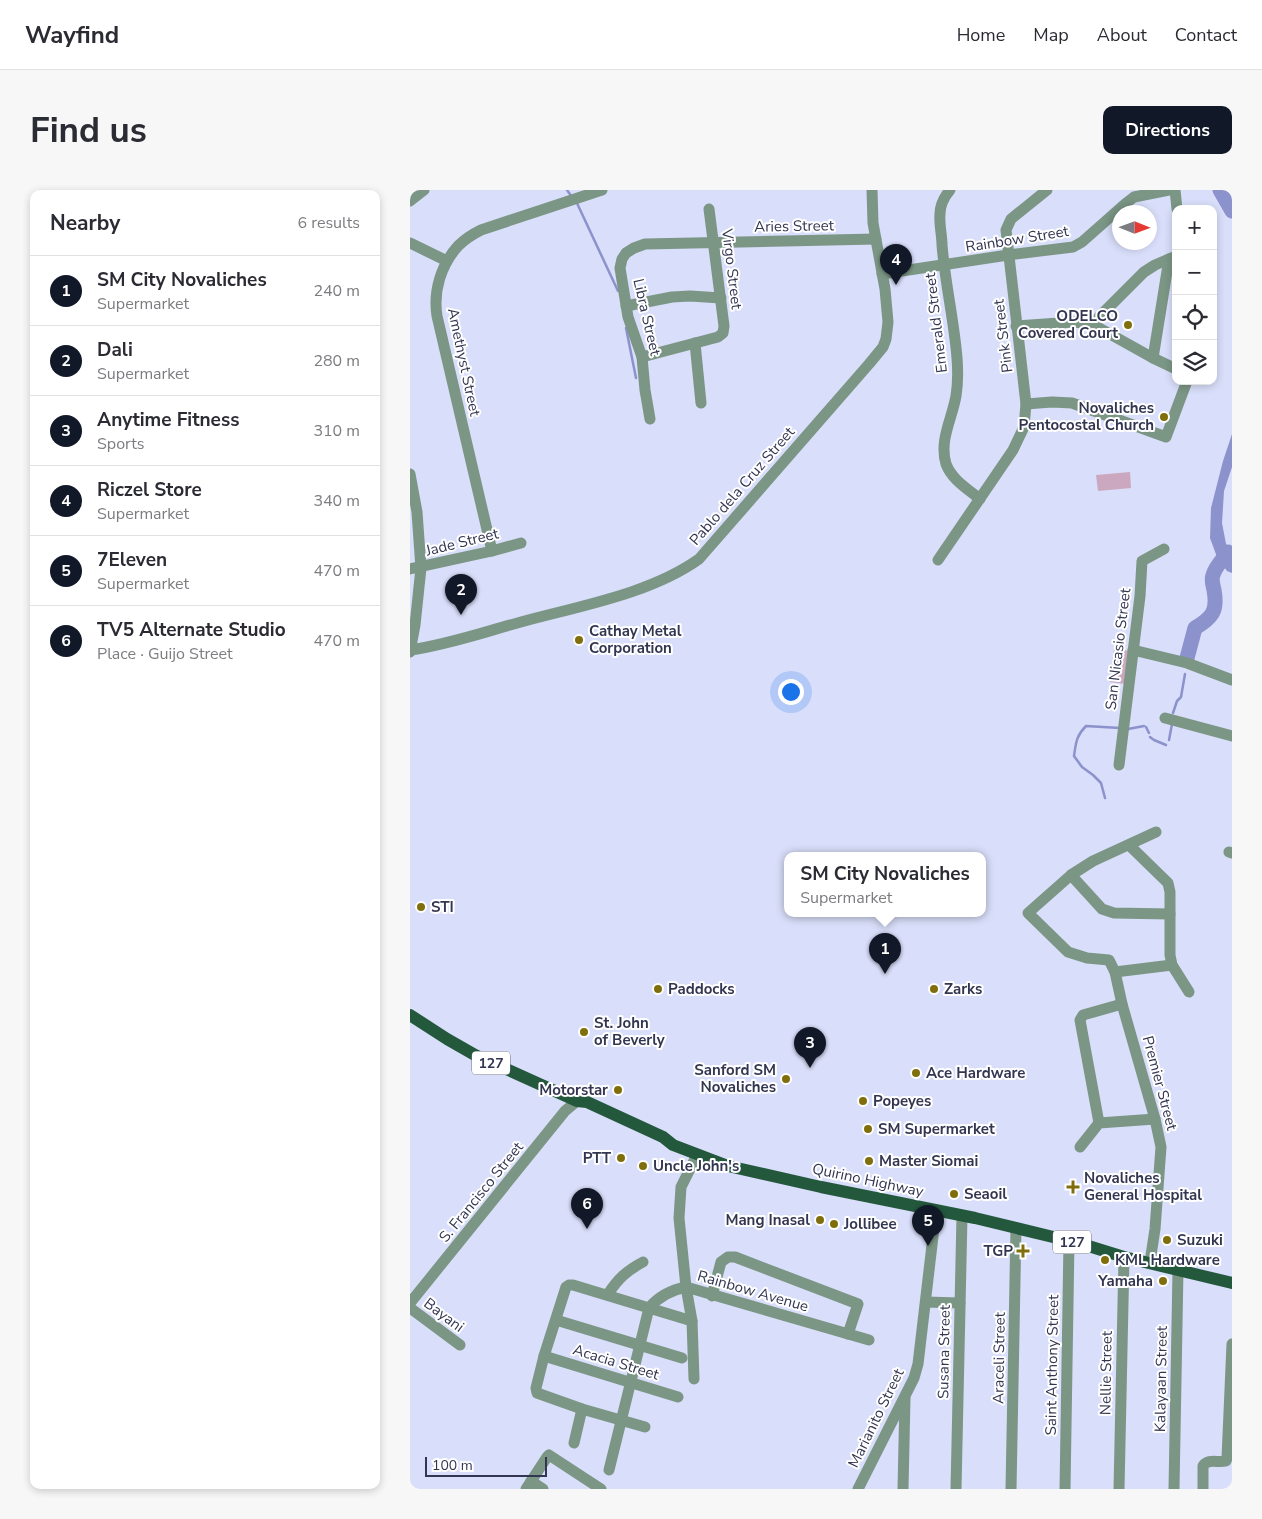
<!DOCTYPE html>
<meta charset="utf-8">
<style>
body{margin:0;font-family:"Nunito Sans",sans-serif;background:#f7f7f7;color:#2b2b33}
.controls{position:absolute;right:15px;top:15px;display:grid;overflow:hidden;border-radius:10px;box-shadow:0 2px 8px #0003}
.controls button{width:45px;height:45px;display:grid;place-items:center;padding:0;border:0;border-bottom:1px solid #e1e1e2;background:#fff;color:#2b2b33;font:25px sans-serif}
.compass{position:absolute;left:702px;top:15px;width:45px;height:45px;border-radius:50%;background:#fff;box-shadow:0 2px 8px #0003;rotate:91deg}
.scale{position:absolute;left:15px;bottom:12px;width:122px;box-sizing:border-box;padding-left:5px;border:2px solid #323651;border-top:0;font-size:14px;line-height:18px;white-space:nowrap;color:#323651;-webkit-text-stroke:4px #fff;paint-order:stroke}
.you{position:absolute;left:380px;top:501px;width:18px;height:18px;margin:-12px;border:4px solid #fff;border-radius:50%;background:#1a73e8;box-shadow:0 0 0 8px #1a73e833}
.badge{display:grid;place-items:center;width:32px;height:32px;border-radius:50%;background:#111827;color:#fff;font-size:16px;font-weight:700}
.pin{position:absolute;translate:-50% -41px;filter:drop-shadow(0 1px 2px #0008)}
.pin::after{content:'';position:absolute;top:26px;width:18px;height:15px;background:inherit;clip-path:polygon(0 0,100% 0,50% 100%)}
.popup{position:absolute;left:374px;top:662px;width:202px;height:65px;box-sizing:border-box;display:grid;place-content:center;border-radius:10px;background:#fff;filter:drop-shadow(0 1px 4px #0005);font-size:16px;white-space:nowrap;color:#7c7c81}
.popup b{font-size:19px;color:#2b2b33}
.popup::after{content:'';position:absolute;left:50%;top:100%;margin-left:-10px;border:10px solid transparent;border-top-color:#fff}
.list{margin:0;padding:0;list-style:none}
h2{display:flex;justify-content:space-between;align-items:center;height:65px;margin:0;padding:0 20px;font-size:21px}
h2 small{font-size:16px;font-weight:400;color:#7c7c81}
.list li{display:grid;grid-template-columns:32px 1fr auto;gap:15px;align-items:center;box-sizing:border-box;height:70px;padding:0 20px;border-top:1px solid #e1e1e2}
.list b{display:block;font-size:19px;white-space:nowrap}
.list p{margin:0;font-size:16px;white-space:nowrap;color:#7c7c81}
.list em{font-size:16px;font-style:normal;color:#7c7c81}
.icon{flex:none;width:28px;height:28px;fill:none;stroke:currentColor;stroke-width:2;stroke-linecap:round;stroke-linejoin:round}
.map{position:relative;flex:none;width:822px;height:1299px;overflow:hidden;border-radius:10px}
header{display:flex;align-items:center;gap:30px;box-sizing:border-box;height:70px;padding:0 25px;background:#fff;border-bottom:1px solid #e1e1e2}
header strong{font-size:24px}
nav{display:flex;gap:28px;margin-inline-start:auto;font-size:18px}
.intro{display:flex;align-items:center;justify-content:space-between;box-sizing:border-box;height:120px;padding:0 30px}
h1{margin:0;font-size:35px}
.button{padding:12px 22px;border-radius:10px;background:#111827;color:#fff;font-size:18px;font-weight:700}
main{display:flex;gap:30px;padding:0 30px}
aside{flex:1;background:#fff;border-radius:10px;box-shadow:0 2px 8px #0003}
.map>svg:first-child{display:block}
</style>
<header>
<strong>Wayfind</strong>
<nav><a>Home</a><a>Map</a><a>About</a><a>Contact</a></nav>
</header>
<div class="intro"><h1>Find us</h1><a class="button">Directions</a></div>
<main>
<aside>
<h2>Nearby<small>6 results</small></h2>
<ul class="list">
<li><span class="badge">1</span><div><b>SM City Novaliches</b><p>Supermarket</p></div><em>240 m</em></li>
<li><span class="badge">2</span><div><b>Dali</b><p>Supermarket</p></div><em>280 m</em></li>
<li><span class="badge">3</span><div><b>Anytime Fitness</b><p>Sports</p></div><em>310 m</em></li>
<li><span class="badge">4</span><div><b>Riczel Store</b><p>Supermarket</p></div><em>340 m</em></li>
<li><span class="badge">5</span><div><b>7Eleven</b><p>Supermarket</p></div><em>470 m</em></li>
<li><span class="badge">6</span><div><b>TV5 Alternate Studio</b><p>Place · Guijo Street</p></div><em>470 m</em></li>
</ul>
</aside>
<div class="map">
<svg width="822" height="1299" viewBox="0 0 822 1299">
<rect width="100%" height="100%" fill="#d9defa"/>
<!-- green -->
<g fill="#cba8bf">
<path d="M720 282 721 298 688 301 686 285Z"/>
<path d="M704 459 720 461 716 494 700 492Z"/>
</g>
<!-- water -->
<path fill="#8b92cc" d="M822 244V277L814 301 812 333 817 359 822 365V383L817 381 807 367 800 348 801 318 813 271Z"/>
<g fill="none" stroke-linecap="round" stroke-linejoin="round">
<!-- stream -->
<g stroke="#8b92cc" stroke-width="2.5">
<path d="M157 0 162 7"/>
<path d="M166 11 208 101"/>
<path d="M216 138 226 188"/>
<path d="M763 523 767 511 771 507 775 484"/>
<path d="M736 537 739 543"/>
<path d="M718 539 734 536"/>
<path d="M740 547 744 550 756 555"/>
<path d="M759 550 762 534"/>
<path d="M695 608 691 593 683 585 672 577 664 566C666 553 666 546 676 536L710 538"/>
</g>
<!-- river -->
<g stroke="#8b92cc" stroke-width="15">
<path d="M810 0 822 21"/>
<path d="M777 468 785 438C802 428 808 421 804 400 803 395 801 390 803 385 805 377 813 369 818 362"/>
</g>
<!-- minor -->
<g stroke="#7b9685" stroke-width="11">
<path d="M540 0C535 6 530 15 530 24 529 34 532 45 532 55 535 93 544 130 547 168 548 181 548 194 546 206 542 229 529 250 536 274 542 290 558 299 570 309"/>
<path d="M765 0 767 19"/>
<path d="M0 11 14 0"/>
<path d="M0 53 37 71"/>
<path d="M472 84 598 65 663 57 672 52 715 14 724 7 759 0"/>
<path d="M216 116 262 107 280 106 311 108"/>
<path d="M682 134 734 82 745 75 766 66"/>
<path d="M606 136 663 132 682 134 743 168 766 179"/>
<path d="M285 153 291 213"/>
<path d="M232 167 308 147 313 143 314 136 299 19"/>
<path d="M743 168 759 69"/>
<path d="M616 214 642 212 662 213 756 247 777 191"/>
<path d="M240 229 235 200 232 167 218 127 210 78 212 69 216 63 224 58 235 54 466 49"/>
<path d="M0 284 7 322 11 378 5 435 0 462"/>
<path d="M82 361 27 126C23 101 31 75 48 56 55 49 63 44 71 40L192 0"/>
<path d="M528 370 603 260 614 237 616 214 596 40 601 29 637 0"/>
<path d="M0 379 82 361 111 353"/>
<path d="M0 460C37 455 74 442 111 432 169 416 240 404 289 369L459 174 473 157 476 149 478 132 475 99 463 33 462 0"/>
<path d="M723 460 777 473 822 490"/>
<path d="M755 528 822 546"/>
<path d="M709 575 730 406 732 371 754 359"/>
<path d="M719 655 758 693 760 702V765L762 775 779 802"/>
<path d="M819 662 822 663"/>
<path d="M661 685 692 719 704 723 760 724"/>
<path d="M705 782 762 775"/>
<path d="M689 933 670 830 673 825 712 814"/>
<path d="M670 957 689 933 745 929"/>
<path d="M740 1072 745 1039 751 957 745 929 712 814 705 782 699 770 677 768 658 762 618 723 661 685 683 671 746 642"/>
<path d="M198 1104C208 1089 216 1081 233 1072"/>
<path d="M302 1106 311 1072 318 1067H325L448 1114 438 1144"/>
<path d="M516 1112 550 1113"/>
<path d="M0 1113 155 921 167 911"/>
<path d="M0 1118 50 1155"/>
<path d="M146 1130 272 1168"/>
<path d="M134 1166 268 1207"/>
<path d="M284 1189 282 1131 276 1097 269 1028 271 997 287 965"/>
<path d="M235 1237 172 1219 127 1203 126 1198 134 1166 156 1097 159 1095H163L282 1131"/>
<path d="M164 1253 172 1219"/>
<path d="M199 1280 239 1118C249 1106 261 1100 276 1097L459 1150"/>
<path d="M121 1291 133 1299"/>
<path d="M116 1299 137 1267 139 1265 191 1299"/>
<path d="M448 1299 504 1188 508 1174 526 1021"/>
<path d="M493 1299 495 1208"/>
<path d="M546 1299 552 1026"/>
<path d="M601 1299 606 1038"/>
<path d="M655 1299 659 1051"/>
<path d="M709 1299 714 1067"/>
<path d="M764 1299 768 1080"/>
<path d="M793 1299V1276C798 1268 808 1273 816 1271L817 1268 822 1154"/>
</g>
<!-- major -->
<path stroke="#24583d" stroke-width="12" d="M0 825 37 849 65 865 167 911 177 912 253 947 263 955 318 976 411 997 565 1028 672 1054 714 1067 822 1093"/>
</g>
<!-- markers -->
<g fill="#7f6e0b" stroke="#fff" stroke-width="2">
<circle cx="718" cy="135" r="5"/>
<circle cx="754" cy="227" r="5"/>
<circle cx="169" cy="450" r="5"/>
<circle cx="11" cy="717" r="5"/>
<circle cx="248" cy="799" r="5"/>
<circle cx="524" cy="799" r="5"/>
<circle cx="174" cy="842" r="5"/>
<circle cx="506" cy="883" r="5"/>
<circle cx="376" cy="889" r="5"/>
<circle cx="208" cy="900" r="5"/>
<circle cx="453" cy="911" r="5"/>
<circle cx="458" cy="939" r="5"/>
<circle cx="211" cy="968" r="5"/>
<circle cx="459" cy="971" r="5"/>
<circle cx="233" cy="976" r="5"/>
<path d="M660.5 989.5h5v5h5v5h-5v5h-5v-5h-5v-5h5z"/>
<circle cx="544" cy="1004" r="5"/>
<circle cx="410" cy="1030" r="5"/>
<circle cx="424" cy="1034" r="5"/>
<circle cx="757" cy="1050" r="5"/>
<path d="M610.5 1053.5h5v5h5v5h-5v5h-5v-5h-5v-5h5z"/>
<circle cx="695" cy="1070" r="5"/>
<circle cx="753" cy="1091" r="5"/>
</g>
<g text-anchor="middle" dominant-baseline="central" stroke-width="4" stroke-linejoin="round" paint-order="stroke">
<!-- shield labels -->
<g fill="#fff" stroke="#707285" stroke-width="1">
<rect x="62" y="861.5" width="38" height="23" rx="4"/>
<rect x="643" y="1040.5" width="38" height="23" rx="4"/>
</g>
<g font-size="14" font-weight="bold" fill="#323651">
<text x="81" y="873">127</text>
<text x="662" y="1052">127</text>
</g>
<!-- street labels -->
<g font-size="15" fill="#323651" stroke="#fff">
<text transform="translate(384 36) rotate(-1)">Aries Street</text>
<text transform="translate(607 49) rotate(-9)">Rainbow Street</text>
<text transform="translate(322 79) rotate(83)">Virgo Street</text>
<text transform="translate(237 127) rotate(77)">Libra Street</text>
<text transform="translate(526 133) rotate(-97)">Emerald Street</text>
<text transform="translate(593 146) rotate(-97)">Pink Street</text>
<text transform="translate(54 172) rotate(78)">Amethyst Street</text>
<text transform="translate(332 296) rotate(-49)">Pablo dela Cruz Street</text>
<text transform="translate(52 352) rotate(-14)">Jade Street</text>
<text transform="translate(708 459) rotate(-83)">San Nicasio Street</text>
<text transform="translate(750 893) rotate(75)">Premier Street</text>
<text transform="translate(458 990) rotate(12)">Quirino Highway</text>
<text transform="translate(71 1002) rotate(-51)">S. Francisco Street</text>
<text transform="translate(343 1101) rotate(16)">Rainbow Avenue</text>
<text transform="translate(34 1125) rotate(37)">Bayani</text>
<text transform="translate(534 1162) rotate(-89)">Susana Street</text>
<text transform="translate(589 1168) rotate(-89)">Araceli Street</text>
<text transform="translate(206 1172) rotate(17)">Acacia Street</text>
<text transform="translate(642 1175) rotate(-89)">Saint Anthony Street</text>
<text transform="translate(696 1183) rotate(-89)">Nellie Street</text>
<text transform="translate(751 1189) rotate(-89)">Kalayaan Street</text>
<text transform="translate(466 1228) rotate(-64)">Marianito Street</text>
</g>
<!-- poi labels -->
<g font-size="15" font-weight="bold" fill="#323651" stroke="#fff" text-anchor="start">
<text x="708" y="126" text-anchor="end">ODELCO<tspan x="708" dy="17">Covered Court</tspan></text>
<text x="744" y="218" text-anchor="end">Novaliches<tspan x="744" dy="17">Pentocostal Church</tspan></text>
<text x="179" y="441">Cathay Metal<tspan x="179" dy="17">Corporation</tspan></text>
<text x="21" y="717">STI</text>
<text x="258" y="799">Paddocks</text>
<text x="534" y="799">Zarks</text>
<text x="184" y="833">St. John<tspan x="184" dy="17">of Beverly</tspan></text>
<text x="366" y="880" text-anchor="end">Sanford SM<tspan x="366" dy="17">Novaliches</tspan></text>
<text x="516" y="883">Ace Hardware</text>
<text x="198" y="900" text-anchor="end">Motorstar</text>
<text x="463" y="911">Popeyes</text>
<text x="468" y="939">SM Supermarket</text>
<text x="201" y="968" text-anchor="end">PTT</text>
<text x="469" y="971">Master Siomai</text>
<text x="243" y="976">Uncle John's</text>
<text x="674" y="988">Novaliches<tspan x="674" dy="17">General Hospital</tspan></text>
<text x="554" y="1004">Seaoil</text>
<text x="400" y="1030" text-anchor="end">Mang Inasal</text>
<text x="434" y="1034">Jollibee</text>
<text x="767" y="1050">Suzuki</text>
<text x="603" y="1061" text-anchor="end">TGP</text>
<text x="705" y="1070">KML Hardware</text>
<text x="743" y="1091" text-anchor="end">Yamaha</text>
</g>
</g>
</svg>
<div class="controls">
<button>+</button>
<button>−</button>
<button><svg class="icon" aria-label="locate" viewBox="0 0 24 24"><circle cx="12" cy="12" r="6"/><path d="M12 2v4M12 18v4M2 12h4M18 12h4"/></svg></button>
<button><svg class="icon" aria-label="layers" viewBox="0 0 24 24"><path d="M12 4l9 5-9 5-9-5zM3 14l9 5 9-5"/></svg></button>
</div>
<svg class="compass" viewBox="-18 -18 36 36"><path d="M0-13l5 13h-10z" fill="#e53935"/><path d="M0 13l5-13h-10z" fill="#7c7c81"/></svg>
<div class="scale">100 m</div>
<div class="you"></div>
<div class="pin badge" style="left:475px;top:784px">1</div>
<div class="popup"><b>SM City Novaliches</b>Supermarket</div>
<div class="pin badge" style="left:51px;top:425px">2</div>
<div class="pin badge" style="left:400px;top:878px">3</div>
<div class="pin badge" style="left:486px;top:95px">4</div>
<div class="pin badge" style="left:518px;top:1056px">5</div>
<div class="pin badge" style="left:177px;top:1039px">6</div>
</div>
</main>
